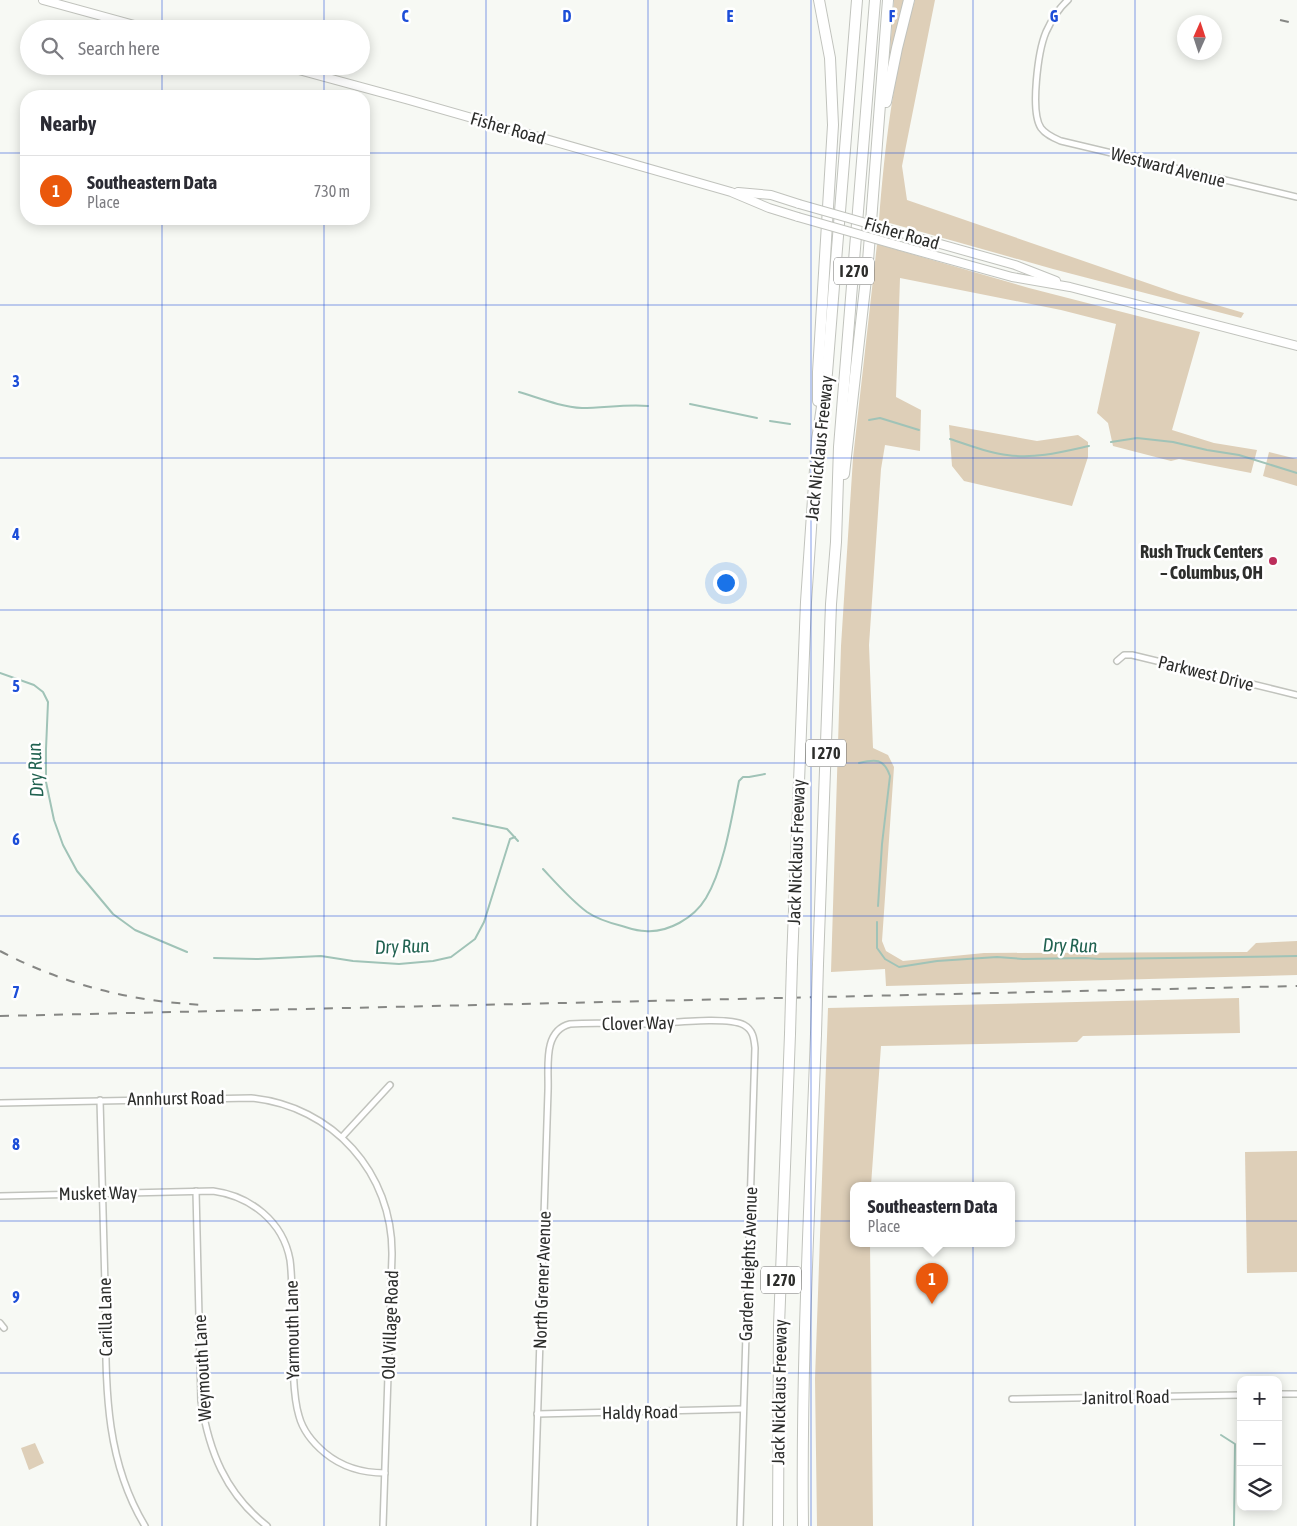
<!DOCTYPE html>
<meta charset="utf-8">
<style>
body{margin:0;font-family:"Asap Condensed",sans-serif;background:#f2f2f3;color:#2b2b33}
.controls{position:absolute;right:15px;bottom:15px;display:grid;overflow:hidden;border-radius:10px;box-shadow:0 2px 12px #0003}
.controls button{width:45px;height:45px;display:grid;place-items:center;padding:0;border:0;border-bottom:1px solid #e1e1e2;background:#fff;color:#2b2b33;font:25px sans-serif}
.compass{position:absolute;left:1177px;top:15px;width:45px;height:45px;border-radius:50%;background:#fff;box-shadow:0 2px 12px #0003;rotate:3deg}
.you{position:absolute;left:725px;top:582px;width:18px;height:18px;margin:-12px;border:4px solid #fff;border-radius:50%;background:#1a73e8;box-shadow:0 0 0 8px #1a73e833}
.badge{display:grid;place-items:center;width:32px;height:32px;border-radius:50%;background:#ea580c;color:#fff;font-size:16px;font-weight:700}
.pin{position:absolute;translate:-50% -41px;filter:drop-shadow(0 1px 2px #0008)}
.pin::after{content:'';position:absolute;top:26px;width:18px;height:15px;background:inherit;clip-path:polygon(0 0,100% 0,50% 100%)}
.popup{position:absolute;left:850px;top:1182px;width:165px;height:65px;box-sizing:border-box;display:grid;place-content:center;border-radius:10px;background:#fff;filter:drop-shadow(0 1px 4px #0005);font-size:16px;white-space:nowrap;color:#7c7c81}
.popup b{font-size:19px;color:#2b2b33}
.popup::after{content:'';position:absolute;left:50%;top:100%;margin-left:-10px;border:10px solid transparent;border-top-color:#fff}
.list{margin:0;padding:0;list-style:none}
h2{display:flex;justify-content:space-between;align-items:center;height:65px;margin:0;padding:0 20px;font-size:21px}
h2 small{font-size:16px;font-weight:400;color:#7c7c81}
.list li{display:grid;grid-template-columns:32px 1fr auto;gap:15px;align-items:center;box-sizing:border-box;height:70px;padding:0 20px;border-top:1px solid #e1e1e2}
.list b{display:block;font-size:19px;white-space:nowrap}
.list p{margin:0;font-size:16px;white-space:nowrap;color:#7c7c81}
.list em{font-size:16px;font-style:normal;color:#7c7c81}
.icon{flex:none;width:28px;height:28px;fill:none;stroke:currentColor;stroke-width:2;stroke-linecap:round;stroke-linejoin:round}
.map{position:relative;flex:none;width:1297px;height:1526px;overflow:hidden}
.search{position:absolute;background:#fff;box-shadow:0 2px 12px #0003;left:20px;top:20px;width:350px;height:55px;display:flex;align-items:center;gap:12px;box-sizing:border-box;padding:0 18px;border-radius:28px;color:#7c7c81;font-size:19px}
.panel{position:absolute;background:#fff;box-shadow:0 2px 12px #0003;left:20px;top:90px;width:350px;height:135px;border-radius:20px}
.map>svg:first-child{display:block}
</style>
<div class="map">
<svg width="1297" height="1526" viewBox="0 0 1297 1526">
<rect width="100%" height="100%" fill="#f7f9f4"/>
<!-- green -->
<g fill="#decfb8">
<path d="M894 0H906L891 63 889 62Z"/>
<path d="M915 0H935L902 166 907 200 1179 294 1244 313 1241 318 1053 269 879 220C885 145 893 72 915 0Z"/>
<path d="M877 244 1029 288 1200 332 1172 430 1214 443 1257 450 1251 473 1179 459 1171 461 1113 446 1108 423 1097 413 1116 324 1061 310 900 278 896 397 921 410 920 451 885 445 881 469 869 645 873 748 888 755 894 767 882 941 886 951 903 961 984 953 1247 952 1256 943 1297 941V975L886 986 885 969 831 972 841 646 853 458Z"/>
<path d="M949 425 1037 441 1078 435 1088 442V457L1072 506 964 481 952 466Z"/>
<path d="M1269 452 1297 459V486L1263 476Z"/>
<path d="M1239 998 1240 1033 1083 1036 1077 1042 881 1046 871 1185H853V1243H870L873 1526H817L815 1379 828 1008Z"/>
<path d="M1297 1151V1272L1247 1273 1245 1152Z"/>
<path d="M35 1443 44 1463 29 1470 21 1448Z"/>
</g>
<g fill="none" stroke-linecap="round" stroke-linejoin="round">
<!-- stream -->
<g stroke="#a0c3b7" stroke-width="2">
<path d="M519 392C539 398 561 407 582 408 604 408 626 404 648 406"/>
<path d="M690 404 757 418"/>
<path d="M869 420 880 418 919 430"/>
<path d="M770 421 790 424"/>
<path d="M950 439C969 445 988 453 1007 455 1035 459 1062 452 1089 446"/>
<path d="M1111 442 1137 438 1173 442 1207 450 1239 455 1297 473"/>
<path d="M0 673 34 685 43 692 48 702 46 749V782L54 820 63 845 77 871 113 914 135 930 187 952"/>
<path d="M859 763C875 759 884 758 890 776L882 844 878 906"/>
<path d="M453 818 507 829 518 841"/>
<path d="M543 869C557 884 571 900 587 912 597 919 610 923 622 926 629 928 637 931 645 931 668 933 694 918 706 898 724 868 732 816 739 781L743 777H749L765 774"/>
<path d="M877 922V948L885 959 899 967 937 961 997 957 1023 959 1085 958 1100 959 1297 956"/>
<path d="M214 958 258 959 321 956 353 961 399 964 433 961 451 957 475 939 484 922 510 839 515 837"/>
<path d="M1221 1435 1235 1444 1234 1526"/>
</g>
<defs>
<g id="minor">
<path d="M1068 0C1059 8 1051 21 1046 32 1038 51 1030 112 1041 128 1046 135 1054 138 1061 141L1297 197"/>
<path d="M1117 661 1124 655H1132L1297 695"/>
<path d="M100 1100C102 1162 103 1224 105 1286 107 1371 100 1451 145 1526"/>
<path d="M0 1103 251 1098C333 1106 393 1173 392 1255L383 1526"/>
<path d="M342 1137 390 1085"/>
<path d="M196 1191 201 1401C209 1451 225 1493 267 1526"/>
<path d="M0 1196 213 1191C250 1196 283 1221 290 1260 292 1275 292 1290 292 1306 293 1326 293 1346 293 1367 294 1383 294 1400 299 1416 303 1431 313 1443 325 1453 342 1467 363 1473 385 1473"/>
<path d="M0 1323 4 1328"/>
<path d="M1278 1394H1297"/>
<path d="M1012 1399 1241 1395"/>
<path d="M537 1414 743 1409"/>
<path d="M534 1526 548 1091C549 1068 542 1031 570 1024 596 1022 622 1024 648 1024 669 1023 728 1016 744 1025 753 1030 754 1038 755 1048L740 1526"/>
</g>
<g id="secondary">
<path d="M43 0 149 29"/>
<path d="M284 66 409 100 731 192 769 208 798 217"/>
<path d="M738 192 771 195 799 204"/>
<path d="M901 233 1015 265 1056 281"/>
<path d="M900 246 1012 277 1070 287 1297 346"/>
</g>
<g id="motorway">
<path d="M886 102 897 48 909 0"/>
<path d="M818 401V372L833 125 830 58 819 0"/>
<path d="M844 474 868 261 888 0"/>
<path d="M792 962 806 602 817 440 827 373 857 0"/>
<path d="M818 964 831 604 836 542 839 447 875 0"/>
<path d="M778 1526 779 1326 790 1034"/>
<path d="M803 1526C801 1362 810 1198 816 1034"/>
</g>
</defs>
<!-- minor casing -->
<use href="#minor" stroke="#c1c3bd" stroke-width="8"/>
<!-- secondary casing -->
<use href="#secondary" stroke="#c1c3bd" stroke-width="10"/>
<!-- motorway casing -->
<use href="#motorway" stroke="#c1c3bd" stroke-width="12"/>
<!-- minor -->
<use href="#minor" stroke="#fff" stroke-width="5"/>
<!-- secondary -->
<use href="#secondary" stroke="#fff" stroke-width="8"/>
<!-- motorway -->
<use href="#motorway" stroke="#fff" stroke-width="10"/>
<!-- rail -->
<g stroke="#868784" stroke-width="2" stroke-dasharray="9 9" stroke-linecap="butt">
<path d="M1280 20 1297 24"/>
<path d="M0 951C65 985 133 1002 206 1005"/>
<path d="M0 1016 1297 986"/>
</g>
<defs>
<g id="secondary-bridge">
<path d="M799 204 901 233"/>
<path d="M798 217 900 246"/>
</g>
<g id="motorway-bridge">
<path d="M790 1034 792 962"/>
<path d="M816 1034 818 964"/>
</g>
</defs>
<!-- secondary-bridge casing -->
<use href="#secondary-bridge" stroke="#c1c3bd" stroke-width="10" stroke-linecap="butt"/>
<!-- motorway-bridge casing -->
<use href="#motorway-bridge" stroke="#c1c3bd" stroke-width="12" stroke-linecap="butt"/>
<!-- secondary-bridge -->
<use href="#secondary-bridge" stroke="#fff" stroke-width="8"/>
<!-- motorway-bridge -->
<use href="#motorway-bridge" stroke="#fff" stroke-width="10"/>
</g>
<!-- grid -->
<path fill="none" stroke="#1d4ed8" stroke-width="1" stroke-opacity="0.55" d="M162 0V29M324 0V29M486 0V1526M648 0V1526M811 0V1526M973 0V1526M1135 0V1526M162 66V96M324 66V96M0 153H26M364 153H1297M162 219V1526M324 219V1526M0 305H1297M0 458H1297M0 610H1297M0 763H1297M0 916H1297M0 1068H1297M0 1221H1297M0 1373H1297"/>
<!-- markers -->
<circle fill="#bc2e5a" stroke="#fff" stroke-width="2" cx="1273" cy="561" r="5"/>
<g text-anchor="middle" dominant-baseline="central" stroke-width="5" stroke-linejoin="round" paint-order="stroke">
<!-- shield labels -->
<g fill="#fff" stroke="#6c6d6b" stroke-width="1">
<rect x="834" y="257.5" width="40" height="27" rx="4"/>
<rect x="806" y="739.5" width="40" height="27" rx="4"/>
<rect x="761" y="1266.5" width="40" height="27" rx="4"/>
</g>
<g font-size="16" font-weight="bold" fill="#2d2e2c">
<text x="854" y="271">I 270</text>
<text x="826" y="753">I 270</text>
<text x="781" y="1280">I 270</text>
</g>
<!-- street labels -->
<g font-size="18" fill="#2d2e2c" stroke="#fff">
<text transform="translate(508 128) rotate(16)">Fisher Road</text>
<text transform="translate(1168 167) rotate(14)">Westward Avenue</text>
<text transform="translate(902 233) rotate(16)">Fisher Road</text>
<text transform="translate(819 448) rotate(-84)">Jack Nicklaus Freeway</text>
<text transform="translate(1206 673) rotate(14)">Parkwest Drive</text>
<text transform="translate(796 852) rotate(-88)">Jack Nicklaus Freeway</text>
<text transform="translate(638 1023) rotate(-1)">Clover Way</text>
<text transform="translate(176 1098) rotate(-1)">Annhurst Road</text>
<text transform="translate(98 1193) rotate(-1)">Musket Way</text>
<text transform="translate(748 1264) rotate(-88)">Garden Heights Avenue</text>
<text transform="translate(542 1280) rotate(-88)">North Grener Avenue</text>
<text transform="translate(105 1317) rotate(-91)">Carilla Lane</text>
<text transform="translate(390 1325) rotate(-88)">Old Village Road</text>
<text transform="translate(292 1330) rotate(-91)">Yarmouth Lane</text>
<text transform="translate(202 1368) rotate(-93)">Weymouth Lane</text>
<text transform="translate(779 1392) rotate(-89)">Jack Nicklaus Freeway</text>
<text transform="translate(1126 1397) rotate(-1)">Janitrol Road</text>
<text transform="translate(640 1412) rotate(-1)">Haldy Road</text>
</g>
<!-- poi labels -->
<g font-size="18" font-weight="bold" fill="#2d2e2c" stroke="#fff" text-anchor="end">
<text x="1263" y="551">Rush Truck Centers<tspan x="1263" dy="21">– Columbus, OH</tspan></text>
</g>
<!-- water labels -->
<g font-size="19" font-style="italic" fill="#216251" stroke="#fff">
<text transform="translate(35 770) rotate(-93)">Dry Run</text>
<text transform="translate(1070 945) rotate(1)">Dry Run</text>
<text transform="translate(402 946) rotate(-2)">Dry Run</text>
</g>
</g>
<g font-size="16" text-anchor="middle" font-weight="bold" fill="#1d4ed8" stroke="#fff" stroke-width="5" stroke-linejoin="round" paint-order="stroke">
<text x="405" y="22">C</text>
<text x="567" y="22">D</text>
<text x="730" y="22">E</text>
<text x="892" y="22">F</text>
<text x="1054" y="22">G</text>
<text x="16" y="387">3</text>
<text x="16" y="540">4</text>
<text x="16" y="692">5</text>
<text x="16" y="845">6</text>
<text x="16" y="998">7</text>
<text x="16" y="1150">8</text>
<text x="16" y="1303">9</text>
</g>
</svg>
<div class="controls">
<button>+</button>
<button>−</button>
<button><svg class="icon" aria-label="layers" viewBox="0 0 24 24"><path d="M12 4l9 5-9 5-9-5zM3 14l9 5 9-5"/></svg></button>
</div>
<svg class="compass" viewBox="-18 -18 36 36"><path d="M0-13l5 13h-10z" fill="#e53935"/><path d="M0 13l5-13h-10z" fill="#7c7c81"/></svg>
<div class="you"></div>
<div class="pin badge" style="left:932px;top:1304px">1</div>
<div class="popup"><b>Southeastern Data</b>Place</div>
<div class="search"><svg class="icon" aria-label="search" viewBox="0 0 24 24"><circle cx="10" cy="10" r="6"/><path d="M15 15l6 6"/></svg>Search here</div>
<section class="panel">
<h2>Nearby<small></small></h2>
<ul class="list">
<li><span class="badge">1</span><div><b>Southeastern Data</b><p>Place</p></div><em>730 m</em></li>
</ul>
</section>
</div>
